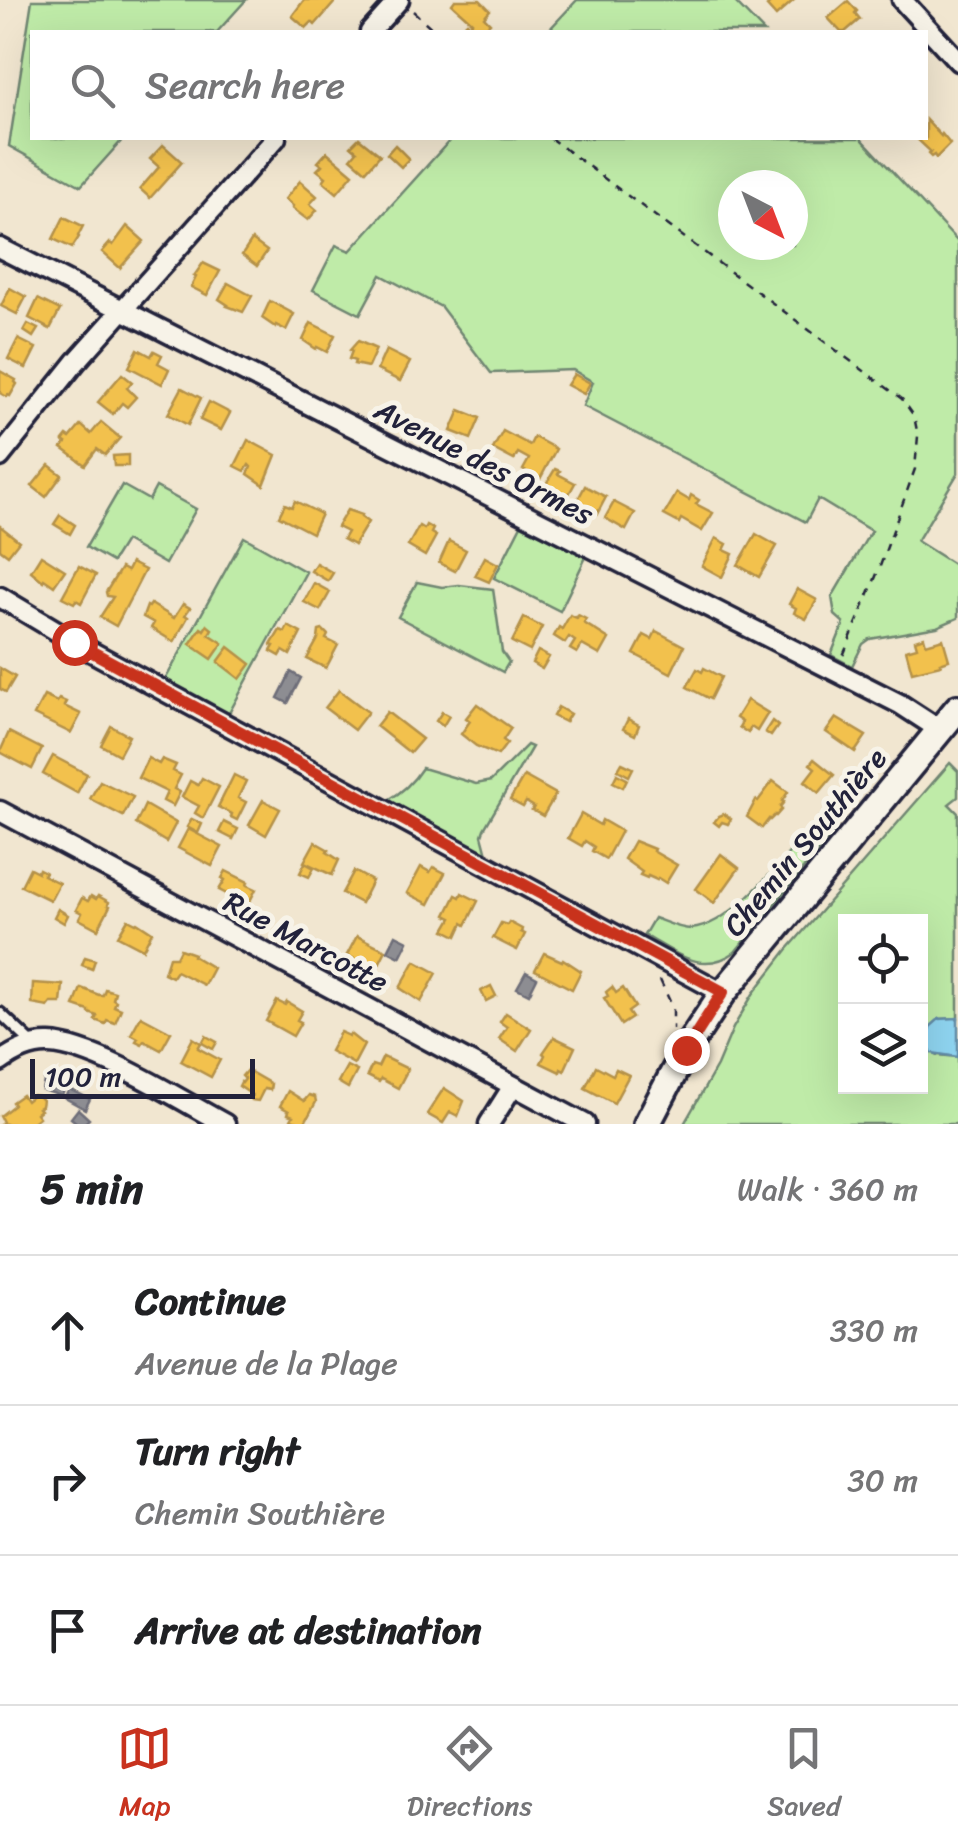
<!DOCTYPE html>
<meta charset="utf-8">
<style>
body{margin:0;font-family:Sriracha,sans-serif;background:#f6f6f6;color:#202124}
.controls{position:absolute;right:30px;bottom:30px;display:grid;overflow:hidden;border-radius:0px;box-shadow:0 10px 40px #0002}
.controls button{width:90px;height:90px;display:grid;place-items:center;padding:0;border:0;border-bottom:2px solid #e0e0e0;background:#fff;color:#202124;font:50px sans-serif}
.compass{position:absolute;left:718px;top:170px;width:90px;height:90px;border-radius:50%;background:#fff;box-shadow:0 10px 40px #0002;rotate:138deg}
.scale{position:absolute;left:30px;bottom:25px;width:225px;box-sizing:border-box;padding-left:10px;border:5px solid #22223b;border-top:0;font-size:28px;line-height:35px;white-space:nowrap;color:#22223b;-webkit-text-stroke:8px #f7f3e8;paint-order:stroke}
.stop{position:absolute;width:30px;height:30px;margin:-22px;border:8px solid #c8321e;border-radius:50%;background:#fff}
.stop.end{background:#c8321e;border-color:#fff;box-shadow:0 2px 10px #0008}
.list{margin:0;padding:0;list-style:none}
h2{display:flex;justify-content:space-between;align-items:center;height:130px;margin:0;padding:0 40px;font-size:42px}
h2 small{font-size:32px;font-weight:400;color:#757577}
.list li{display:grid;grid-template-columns:65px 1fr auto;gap:30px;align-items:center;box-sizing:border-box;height:150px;padding:0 40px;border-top:2px solid #e0e0e0}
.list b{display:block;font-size:38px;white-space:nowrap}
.list p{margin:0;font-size:32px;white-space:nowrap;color:#757577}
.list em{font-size:32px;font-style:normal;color:#757577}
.icon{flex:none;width:55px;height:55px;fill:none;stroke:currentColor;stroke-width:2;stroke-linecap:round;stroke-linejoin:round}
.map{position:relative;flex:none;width:958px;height:1124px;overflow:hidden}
.search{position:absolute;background:#fff;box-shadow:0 10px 40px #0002;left:30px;right:30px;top:30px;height:110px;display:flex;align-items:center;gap:25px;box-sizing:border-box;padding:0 35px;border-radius:0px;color:#757577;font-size:38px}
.sheet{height:580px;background:#fff}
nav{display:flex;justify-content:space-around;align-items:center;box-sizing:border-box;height:140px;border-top:2px solid #e0e0e0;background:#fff;font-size:28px;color:#757577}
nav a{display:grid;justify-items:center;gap:5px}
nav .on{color:#c8321e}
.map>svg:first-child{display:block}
</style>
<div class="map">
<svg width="958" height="1124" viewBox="0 0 958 1124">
<rect width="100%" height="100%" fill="#f1e6d0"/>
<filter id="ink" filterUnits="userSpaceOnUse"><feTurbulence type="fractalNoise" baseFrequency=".01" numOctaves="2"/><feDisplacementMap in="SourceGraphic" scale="20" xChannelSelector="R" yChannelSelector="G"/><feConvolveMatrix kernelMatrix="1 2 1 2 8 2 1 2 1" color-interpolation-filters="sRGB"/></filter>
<g filter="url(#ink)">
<!-- green -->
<g fill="#bfeba8" stroke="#708672" stroke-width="2.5" fill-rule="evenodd">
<path d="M32 0H246L217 32H32V138H124L81 186 9 146Z"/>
<path d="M577 0H733L764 32H547Z"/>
<path d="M452 138H861L958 242V473L917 541 958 567V618L937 627 870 639 863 644 852 666 831 655 844 623 835 615 832 597 871 531 818 499 806 522 583 406 593 382 573 370 491 373 441 307 381 275 360 314 313 290 336 245 350 251ZM733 185H793V245H733Z"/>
<path d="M122 485 149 500 156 487 196 509 165 564 125 541 112 562 86 547Z"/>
<path d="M521 525 586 557 560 611 494 578Z"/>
<path d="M244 537 306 572 228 715 165 680Z"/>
<path d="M417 582 442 587 459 585 493 589 502 652 509 662 503 672 398 617Z"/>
<path d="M527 745 532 747 484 829 482 835 487 854 388 800C403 792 413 782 422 768L476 784 491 781Z"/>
<path d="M950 763 958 771V797L949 804 958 813V1018L939 1019 929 1050 938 1055 958 1057V1124H684L717 1066 733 1028 753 994 787 950ZM846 922H920V1086H846Z"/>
<path d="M833 815 839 819 834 831 735 952C702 976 675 952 644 935L654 918C666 922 679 929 691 929 736 925 790 849 820 817Z"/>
</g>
<!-- water -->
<path fill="#8fd5f1" stroke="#638da8" stroke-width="2.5" d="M958 1018V1057L932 1053 927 1045 930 1027 939 1019Z"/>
<!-- homes -->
<g fill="#f2c14e" stroke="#b49148" stroke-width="2.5">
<path d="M304 0H333L335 2 315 25 312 22 306 28 292 16Z"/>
<path d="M455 0H480L490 10 484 17 490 23 481 32H456L467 22 470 25 472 22 452 4Z"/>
<path d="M774 0H794L776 16 767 6Z"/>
<path d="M848 1 857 11 855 13 860 19 845 32H841L828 18Z"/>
<path d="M926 120 941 136 942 134 950 144 936 158 934 155 931 157 928 154 931 152 916 138H926Z"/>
<path d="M359 138 380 155 366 171 351 158 357 151 351 146Z"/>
<path d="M163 145 182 162 150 198 140 189 159 167 150 159Z"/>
<path d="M395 145 409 159 401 167 387 154Z"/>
<path d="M327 152 353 174 337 193 323 181 326 177 317 170 322 165 318 162Z"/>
<path d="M300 181 317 196 310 204 317 210 308 220 292 208 293 206 285 199Z"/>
<path d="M64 217 83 226 78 236 79 237 72 248 53 239Z"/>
<path d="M127 226 144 241 120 268 102 252 110 243 113 245Z"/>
<path d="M252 240 267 251 257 266 242 255Z"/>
<path d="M203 263 220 271 207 295 191 287 196 277 194 276Z"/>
<path d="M228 283 252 296 243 312 227 306 228 305 219 299Z"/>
<path d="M10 288 26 297 17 314 1 306Z"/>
<path d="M38 299 60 310 50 329 29 318Z"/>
<path d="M270 301 294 314 286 330 276 325 275 327 262 318Z"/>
<path d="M311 323 335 335 327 352 317 347 316 349 303 340Z"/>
<path d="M28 324 38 329 33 337 24 331Z"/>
<path d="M18 339 36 348 26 368 8 359Z"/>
<path d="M358 341 376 349 368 367 354 364 355 361 349 359 352 351 350 350Z"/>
<path d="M138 349 151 356 154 351 162 355 158 363 169 369 162 384 129 367Z"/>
<path d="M386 350 410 362 400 381 377 370Z"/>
<path d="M0 371 16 380 15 382 17 384 10 396 8 395 7 397 0 393Z"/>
<path d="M122 374 132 382 127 388 136 397 127 407 122 403 113 414 98 402Z"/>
<path d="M574 374 590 383 584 394 567 385Z"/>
<path d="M182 388 201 398 188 425 168 414Z"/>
<path d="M209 402 230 413 221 430 200 420Z"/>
<path d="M460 410 480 418 471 439 451 431Z"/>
<path d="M101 422 120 438 105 455 97 449 85 465 62 448 66 443 63 441 67 436 70 438 81 425 91 434Z"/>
<path d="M503 431 530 445 534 437 556 449 540 479 523 470 529 459 518 453 514 460 493 449Z"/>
<path d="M248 440 276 455 264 485 248 474 251 467 249 465 245 471 235 466Z"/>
<path d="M128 455V466H114L113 456Z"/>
<path d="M49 465 62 475 46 497 32 486Z"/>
<path d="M555 469 560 471 558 474 575 483 565 501 543 489Z"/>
<path d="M585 486 606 497 597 514 576 503Z"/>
<path d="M677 493 689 500 691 495 699 500 696 504 713 513 702 531 681 519 679 523 664 515Z"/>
<path d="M295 501 321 514 312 533 279 516 285 504 292 507Z"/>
<path d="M614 502 635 513 626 530 605 518Z"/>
<path d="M347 510 362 515 361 517 368 522 354 545 343 539 347 532 337 527Z"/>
<path d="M60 515 75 525 70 534 54 524Z"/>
<path d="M426 525 433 529 431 533 436 536 425 556 408 546 419 526 424 529Z"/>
<path d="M0 526 19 541 8 555 0 549Z"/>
<path d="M756 534 777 546 759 577 738 565Z"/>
<path d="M716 538 727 544 724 550 733 554 722 577 702 566Z"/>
<path d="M449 541 466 550 455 571 439 563Z"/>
<path d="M41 555 65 570 54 586 44 579 43 581 31 571Z"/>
<path d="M485 557 498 564 489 582 475 576Z"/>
<path d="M131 563 145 570 116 626 100 617 113 597 107 596 106 592 121 568 127 571Z"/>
<path d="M316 563 333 573 328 581 311 571Z"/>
<path d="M79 566 96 575 81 603 76 600 74 603 62 597Z"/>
<path d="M314 583 330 592 320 610 304 602Z"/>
<path d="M797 589 817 600 806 619 794 613 796 608 789 604Z"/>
<path d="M151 604 174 618 183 604 190 608 185 615 188 617 174 642 151 628 154 623 143 617 147 606 149 607Z"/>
<path d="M570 615 577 618 578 615 586 619 584 623 609 639 600 655 582 645 577 653 570 649 575 641 569 637 565 643 554 636 559 627 562 629Z"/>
<path d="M524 618 542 627 530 651 512 642Z"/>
<path d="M207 625 212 629 209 634 223 643 212 659 190 644 201 628 204 630Z"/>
<path d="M288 626 301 633 290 655 283 651 280 656 271 651 274 646 271 645 280 630 285 632Z"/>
<path d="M323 630 328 635 326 639 338 645 326 668 307 659 318 639 319 631Z"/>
<path d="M656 631 684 646 671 673 634 654 644 635 652 639Z"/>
<path d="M924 637 926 644 943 639 949 660 940 663 941 665 912 672 906 650 917 647 915 640Z"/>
<path d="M229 647 251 664 240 679 218 662Z"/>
<path d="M538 651 549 657 542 669 532 663Z"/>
<path d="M0 668 15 677 6 692 0 689Z"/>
<path d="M704 668 721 677 710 699 687 687 697 669 702 672Z"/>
<path d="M339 690 368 712 354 730 325 708Z"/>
<path d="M44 696 57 702 59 699 66 702 64 706 81 714 71 733 34 715Z"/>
<path d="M747 700 768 713 757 731 751 727 748 733 739 727 742 722 736 718Z"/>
<path d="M477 704 511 728 503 740 507 743 498 755 476 746 461 734 470 721 466 718Z"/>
<path d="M558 707 570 714 565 722 553 716Z"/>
<path d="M387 712 422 739 410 753 376 726Z"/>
<path d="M442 712 449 716 443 726 436 721Z"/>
<path d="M836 718 866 736 855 752 826 732Z"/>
<path d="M628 719 639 725 635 735 623 729Z"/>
<path d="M772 721 778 726 771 736 765 732Z"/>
<path d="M111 726 129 736 119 755 101 745Z"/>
<path d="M9 732 42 749 32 769 0 752Z"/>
<path d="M53 756 87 774 77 793 43 774Z"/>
<path d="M148 758 159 764 162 759 176 765 173 771 181 775 174 789 180 792 173 806 163 801 167 792 138 778Z"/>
<path d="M814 759 834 775 819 793 805 781 815 768 810 764Z"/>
<path d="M622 763 633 768 629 776 618 770Z"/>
<path d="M617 774 627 779 623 787 613 782Z"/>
<path d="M234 775 246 781 238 798 246 802 237 820 231 817 232 814 218 807Z"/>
<path d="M524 776 556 794 543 816 532 810 534 807 526 802 523 807 510 800Z"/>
<path d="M202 778 219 787 203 818 195 813 199 806 182 797 190 781 198 785Z"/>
<path d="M100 781 133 797 123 816 90 799Z"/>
<path d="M773 781 788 792 782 801 784 802 780 807 782 809 776 816 775 815 770 820 769 819 762 828 747 817 756 800 758 801Z"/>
<path d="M263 800 280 809 266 835 249 825Z"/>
<path d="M145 805 176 823 166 842 136 824Z"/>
<path d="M581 814 600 825 602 820 621 831 606 859 592 851 594 847 585 841 582 846 568 838Z"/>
<path d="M724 814 731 819 728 824 722 822 719 826 714 822 719 816Z"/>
<path d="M192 819 202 824 198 833 187 827Z"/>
<path d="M224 822 238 829 233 839 219 832Z"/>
<path d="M188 829 222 847 212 866 178 848Z"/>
<path d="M634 841 654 849 653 851 677 865 666 883 658 878 657 880 648 876 647 878 640 875 642 872 624 859Z"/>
<path d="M315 842 329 850 327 852 339 860 332 875 304 862Z"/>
<path d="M721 854 739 868 714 903 696 889Z"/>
<path d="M305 863 314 868 309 877 300 873Z"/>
<path d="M421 867 430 872 433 867 445 873 429 904 407 893Z"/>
<path d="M30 868 38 872 39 869 45 872 43 875 59 883 50 900 21 886Z"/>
<path d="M226 871 248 882 247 885 256 889 248 905 219 890 225 880 222 878Z"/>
<path d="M354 871 372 881 361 903 342 893Z"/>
<path d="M462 893 478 901 466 925 463 923 457 936 445 930 452 918 446 915 456 895 460 897Z"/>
<path d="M91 896 96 899 98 896 109 902 108 905 110 906 98 929 79 919 82 913 76 910 82 898 88 901Z"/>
<path d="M58 909 68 915 64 923 54 917Z"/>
<path d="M128 919 136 923 137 922 152 932 143 949 118 936Z"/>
<path d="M509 922 522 929 521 932 525 934 517 950 493 938 501 923 507 925Z"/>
<path d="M357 936 386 950 376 970 347 955Z"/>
<path d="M180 949 194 954 193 956 213 968 204 985 176 971 172 977 164 973 169 957H176Z"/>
<path d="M544 953 562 961 563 959 581 971 572 989 535 970Z"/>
<path d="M85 957 95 960 92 969 82 965Z"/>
<path d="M415 961 437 973 421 1002 400 988Z"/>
<path d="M33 983 63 985 61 1003H51L48 1007 32 1004Z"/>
<path d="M491 986 496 996 486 1001 481 991Z"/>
<path d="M612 987 616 993 623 988 635 1007 628 1012 632 1018 621 1025 604 998 608 996 606 992Z"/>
<path d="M81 988 99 995H103L105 989 115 992 113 999 116 1001 114 1006 121 1009 115 1023 107 1020 105 1024 95 1020 97 1016 89 1013V1011L74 1006Z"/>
<path d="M277 1001 285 1005 287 1002 302 1011 297 1020 301 1022 293 1036 266 1021Z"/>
<path d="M506 1013 531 1029 517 1051 499 1039 507 1027 500 1022Z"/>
<path d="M141 1016 171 1032 161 1050 144 1041 142 1044 136 1041 138 1038 131 1034Z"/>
<path d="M340 1032 349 1036 350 1034 364 1045 354 1064 330 1051Z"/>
<path d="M206 1036 217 1042 213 1049 202 1043Z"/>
<path d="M554 1037 575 1047 564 1071 561 1069 560 1072 541 1063 545 1055 543 1053Z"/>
<path d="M193 1038 201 1043 198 1048 220 1060 211 1077 181 1061Z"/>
<path d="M383 1057 408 1069 398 1088 381 1079 379 1082 367 1076 372 1065 378 1067Z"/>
<path d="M347 1066 357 1071 348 1088 338 1082Z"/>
<path d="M596 1066 613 1075 616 1069 629 1075 614 1103 585 1088Z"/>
<path d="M247 1070 271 1084 270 1090 264 1089 258 1101 251 1100 252 1095 239 1086 241 1082 242 1083 245 1079 242 1076Z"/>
<path d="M444 1088 464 1101 458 1116 450 1112 443 1123 427 1114Z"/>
<path d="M288 1091 304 1101 309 1095 315 1097 316 1102 304 1124 291 1120 293 1116 288 1114 289 1111 280 1106Z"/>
<path d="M22 1095 26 1101 33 1095 38 1096 42 1100 41 1106 38 1108 40 1110 36 1113 39 1117 30 1124H1L3 1122 0 1116 14 1105 12 1102Z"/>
</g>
<!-- industry -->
<g fill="#8d8d92" stroke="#6d6d78" stroke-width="2.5">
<path d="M291 672 301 678 288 703 278 698Z"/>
<path d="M396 935 408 941 400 957 388 951Z"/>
<path d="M526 972 537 978 529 994 517 988Z"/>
<path d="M44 1081 65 1086 62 1096 42 1090Z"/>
<path d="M69 1089 90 1099 85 1109 65 1098Z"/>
<path d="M78 1109 89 1119 84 1124H78L71 1118Z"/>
</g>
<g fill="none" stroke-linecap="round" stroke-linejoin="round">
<defs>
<path id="lane" d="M0 1013 34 1045"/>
<g id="street">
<path d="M902 0 958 61"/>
<path d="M370 32 399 0"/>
<path d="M0 248 900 704 940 730"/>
<path d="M0 457 76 362 276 138"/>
<path d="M0 597 92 652 723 993"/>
<path d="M0 811 585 1124"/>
<path d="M0 1062C15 1051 31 1043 50 1044 96 1046 182 1101 225 1124"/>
<path d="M489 1124 513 1086"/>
</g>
<path id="secondary" d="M647 1124 686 1049 723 993 958 708"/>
</defs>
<!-- lane casing -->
<use href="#lane" stroke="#22223b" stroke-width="16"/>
<!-- street casing -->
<use href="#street" stroke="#22223b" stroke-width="25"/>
<!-- secondary casing -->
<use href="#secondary" stroke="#22223b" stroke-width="32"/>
<!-- path -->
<g stroke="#22223b" stroke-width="2.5" stroke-dasharray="8 8" stroke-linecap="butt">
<path d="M413 11 436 32"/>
<path d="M550 138 902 399 914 416 918 436 915 469 879 569 843 656"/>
<path d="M660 980 673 1008V1029"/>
</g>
<!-- lane -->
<use href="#lane" stroke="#f7f3e8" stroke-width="9"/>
<!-- street -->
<use href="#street" stroke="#f7f3e8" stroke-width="18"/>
<!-- secondary -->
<use href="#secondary" stroke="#f7f3e8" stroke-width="25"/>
</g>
</g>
<g fill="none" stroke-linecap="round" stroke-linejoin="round" filter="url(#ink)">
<!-- route -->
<path stroke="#c8321e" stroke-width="12" d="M74 642 723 992 686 1050"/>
</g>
<g text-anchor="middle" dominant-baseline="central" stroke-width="10" stroke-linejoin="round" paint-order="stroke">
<!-- street labels -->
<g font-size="30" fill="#22223b" stroke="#f7f3e8">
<text transform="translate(484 462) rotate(27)">Avenue des Ormes</text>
<text transform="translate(805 842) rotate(-50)">Chemin Southière</text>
<text transform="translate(306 942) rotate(28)">Rue Marcotte</text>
</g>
</g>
</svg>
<div class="controls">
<button><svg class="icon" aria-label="locate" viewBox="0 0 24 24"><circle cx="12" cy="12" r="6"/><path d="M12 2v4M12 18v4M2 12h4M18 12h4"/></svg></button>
<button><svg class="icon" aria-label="layers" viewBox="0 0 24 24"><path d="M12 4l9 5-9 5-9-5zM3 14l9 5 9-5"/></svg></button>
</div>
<svg class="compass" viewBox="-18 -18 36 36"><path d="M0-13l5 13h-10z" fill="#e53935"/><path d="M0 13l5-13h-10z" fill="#757577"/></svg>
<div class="scale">100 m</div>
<div class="stop" style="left:74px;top:642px"></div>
<div class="stop end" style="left:686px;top:1050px"></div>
<div class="search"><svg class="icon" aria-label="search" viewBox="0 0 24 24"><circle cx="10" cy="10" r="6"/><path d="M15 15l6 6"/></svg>Search here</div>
</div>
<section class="sheet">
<h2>5 min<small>Walk · 360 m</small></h2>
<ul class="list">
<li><svg class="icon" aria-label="ahead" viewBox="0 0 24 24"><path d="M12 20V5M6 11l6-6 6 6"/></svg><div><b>Continue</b><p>Avenue de la Plage</p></div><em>330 m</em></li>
<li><svg class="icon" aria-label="right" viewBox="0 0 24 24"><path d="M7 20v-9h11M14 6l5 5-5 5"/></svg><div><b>Turn right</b><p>Chemin Southière</p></div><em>30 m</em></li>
<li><svg class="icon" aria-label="arrive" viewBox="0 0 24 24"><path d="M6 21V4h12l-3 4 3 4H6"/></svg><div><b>Arrive at destination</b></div></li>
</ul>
</section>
<nav>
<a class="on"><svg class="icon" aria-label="map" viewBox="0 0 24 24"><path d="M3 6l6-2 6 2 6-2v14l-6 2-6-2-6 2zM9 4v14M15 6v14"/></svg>Map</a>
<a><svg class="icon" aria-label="directions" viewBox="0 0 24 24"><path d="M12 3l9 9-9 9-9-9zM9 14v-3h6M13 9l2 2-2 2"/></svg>Directions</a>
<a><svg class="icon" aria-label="saved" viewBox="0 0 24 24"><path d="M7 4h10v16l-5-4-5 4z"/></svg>Saved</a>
</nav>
